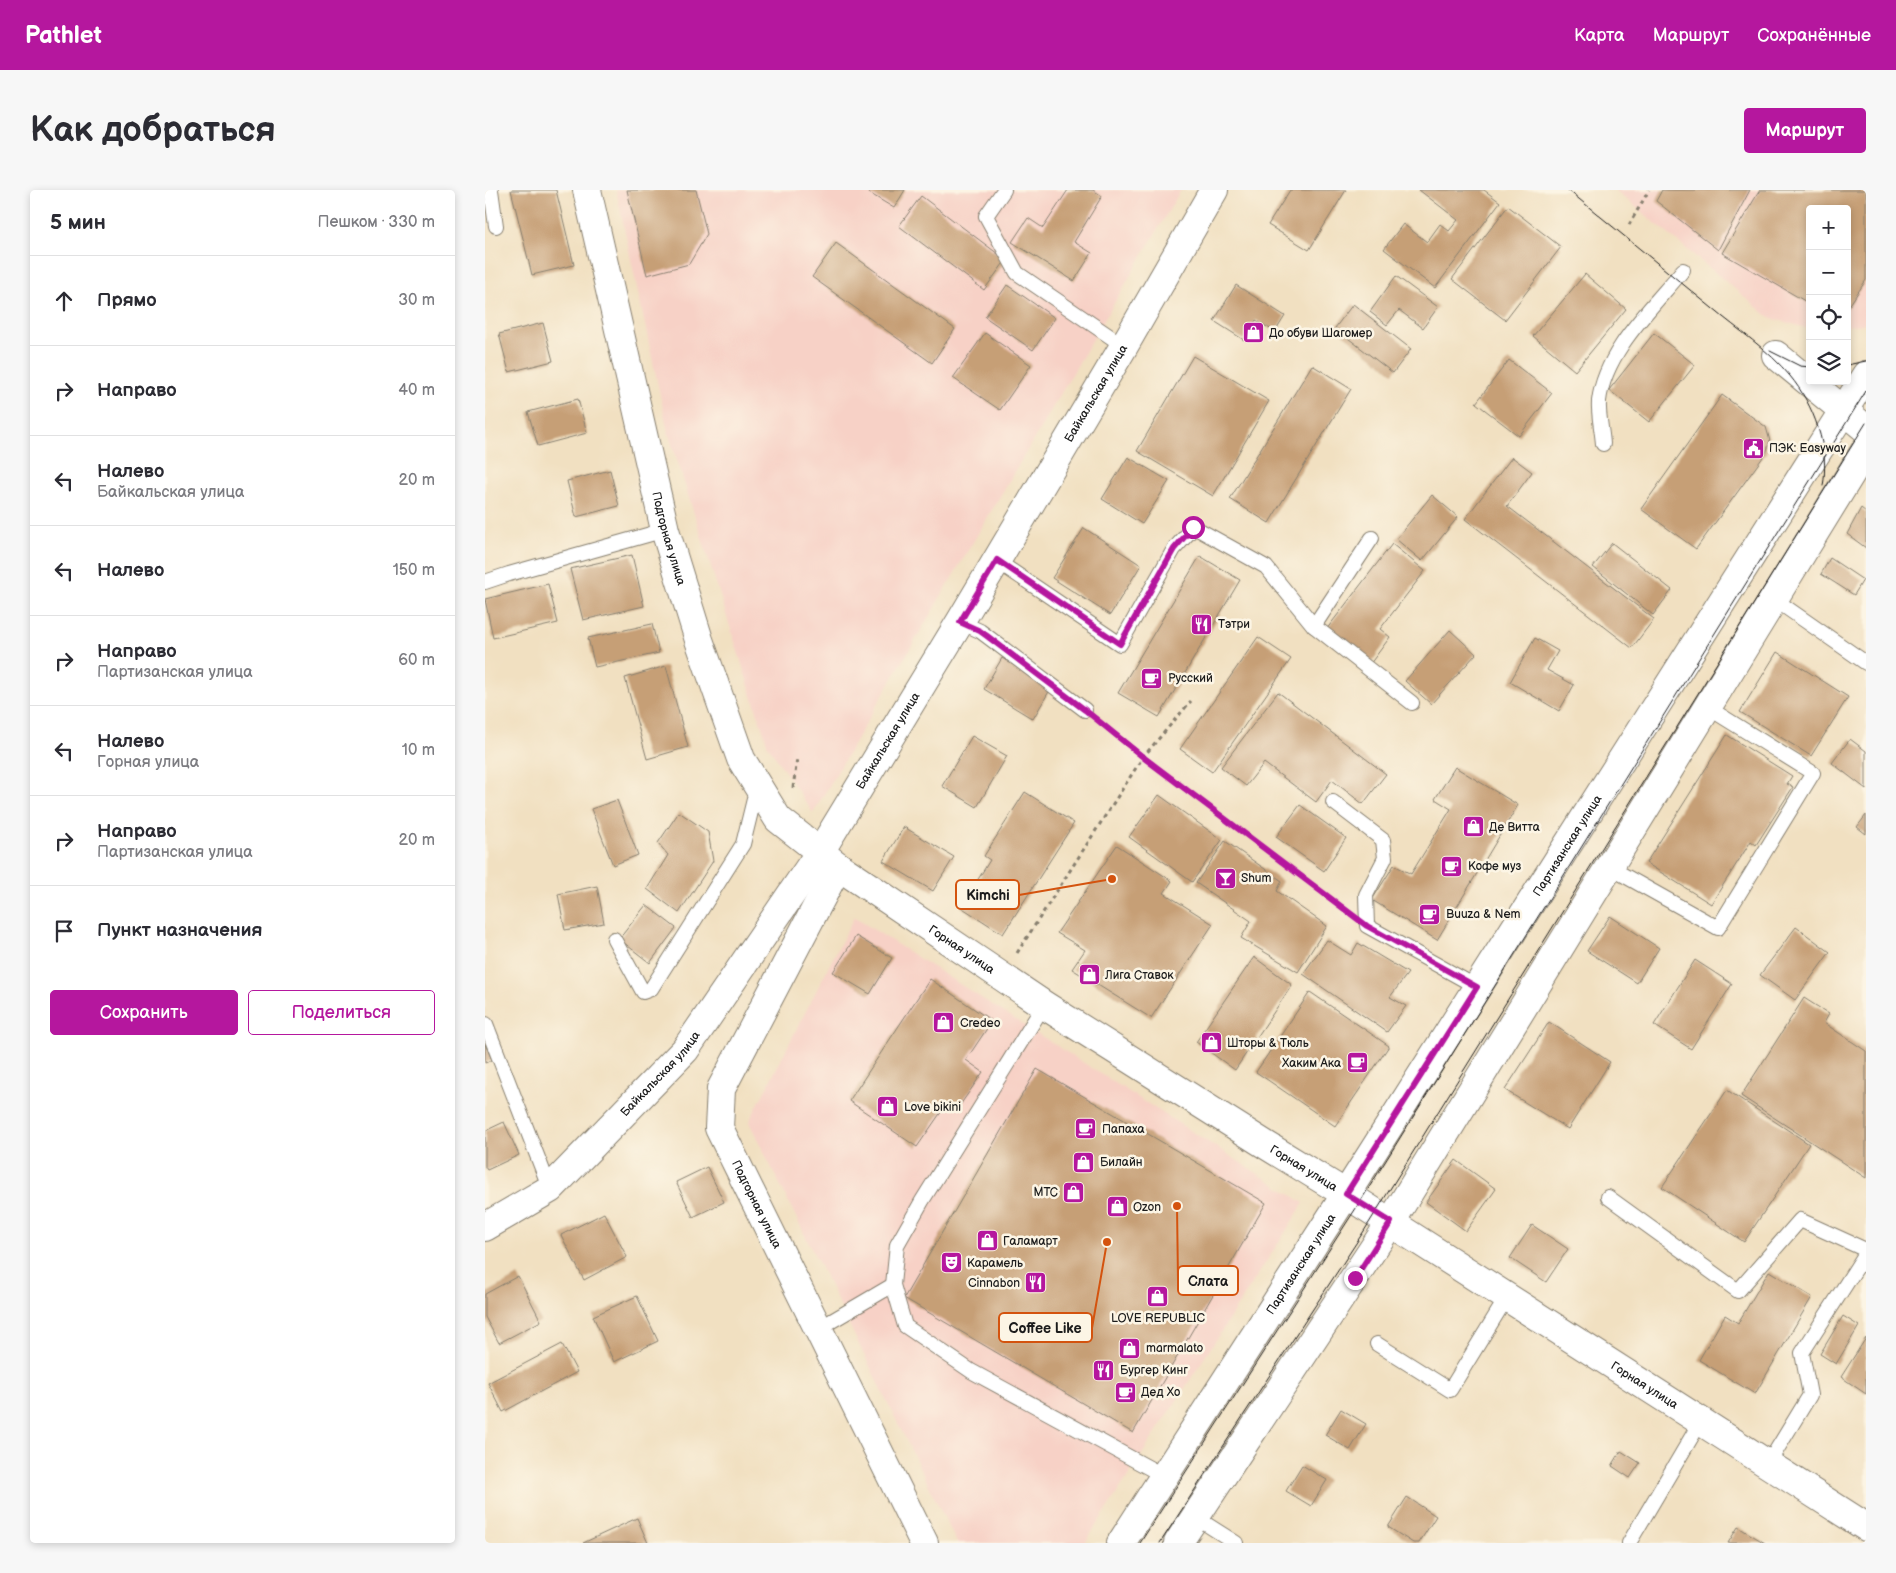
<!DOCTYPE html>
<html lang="ru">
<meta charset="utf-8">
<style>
body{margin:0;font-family:"Balsamiq Sans",sans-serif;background:#f7f7f7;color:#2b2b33}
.controls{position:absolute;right:15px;top:15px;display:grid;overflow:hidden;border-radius:5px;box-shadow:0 2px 8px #0003}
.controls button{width:45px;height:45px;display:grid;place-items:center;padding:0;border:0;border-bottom:1px solid #e1e1e2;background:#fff;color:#2b2b33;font:25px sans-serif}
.stop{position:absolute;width:15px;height:15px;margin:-11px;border:4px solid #b5179e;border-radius:50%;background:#fff}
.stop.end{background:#b5179e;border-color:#fff;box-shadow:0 1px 5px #0008}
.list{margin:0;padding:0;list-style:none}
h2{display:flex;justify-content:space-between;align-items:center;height:65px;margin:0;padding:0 20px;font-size:21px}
h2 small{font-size:16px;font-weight:400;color:#7c7c81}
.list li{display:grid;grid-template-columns:32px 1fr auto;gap:15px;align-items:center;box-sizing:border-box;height:90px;padding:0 20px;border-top:1px solid #e1e1e2}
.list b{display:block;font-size:19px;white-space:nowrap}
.list p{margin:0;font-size:16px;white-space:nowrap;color:#7c7c81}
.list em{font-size:16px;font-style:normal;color:#7c7c81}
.actions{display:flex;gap:10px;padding:15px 20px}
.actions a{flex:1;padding:11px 0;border:1px solid #b5179e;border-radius:5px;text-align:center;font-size:18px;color:#b5179e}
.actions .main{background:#b5179e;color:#fff}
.icon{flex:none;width:28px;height:28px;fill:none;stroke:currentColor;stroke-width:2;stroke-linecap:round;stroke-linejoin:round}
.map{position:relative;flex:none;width:1381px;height:1353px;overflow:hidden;border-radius:5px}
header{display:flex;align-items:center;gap:30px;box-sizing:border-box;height:70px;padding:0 25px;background:#b5179e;color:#fff}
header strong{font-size:24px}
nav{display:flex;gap:28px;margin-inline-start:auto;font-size:18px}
.intro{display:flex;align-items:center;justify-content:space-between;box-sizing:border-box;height:120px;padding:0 30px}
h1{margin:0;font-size:35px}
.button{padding:12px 22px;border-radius:5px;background:#b5179e;color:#fff;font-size:18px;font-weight:700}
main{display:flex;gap:30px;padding:0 30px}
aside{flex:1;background:#fff;border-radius:5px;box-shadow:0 2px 8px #0003}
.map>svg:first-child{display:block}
</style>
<header>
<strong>Pathlet</strong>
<nav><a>Карта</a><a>Маршрут</a><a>Сохранённые</a></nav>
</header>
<div class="intro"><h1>Как добраться</h1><a class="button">Маршрут</a></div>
<main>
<aside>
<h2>5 мин<small>Пешком · 330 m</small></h2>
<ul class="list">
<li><svg class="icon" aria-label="ahead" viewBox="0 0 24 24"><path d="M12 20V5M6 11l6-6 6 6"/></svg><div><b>Прямо</b></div><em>30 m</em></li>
<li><svg class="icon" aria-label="right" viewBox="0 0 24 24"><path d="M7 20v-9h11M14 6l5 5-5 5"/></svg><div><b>Направо</b></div><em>40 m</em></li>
<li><svg class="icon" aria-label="left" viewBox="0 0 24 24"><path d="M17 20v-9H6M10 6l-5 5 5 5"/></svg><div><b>Налево</b><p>Байкальская улица</p></div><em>20 m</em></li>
<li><svg class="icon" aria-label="left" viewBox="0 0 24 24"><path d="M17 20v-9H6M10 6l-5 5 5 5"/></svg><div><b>Налево</b></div><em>150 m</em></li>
<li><svg class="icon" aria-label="right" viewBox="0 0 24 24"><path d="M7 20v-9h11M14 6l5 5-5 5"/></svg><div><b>Направо</b><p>Партизанская улица</p></div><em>60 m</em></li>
<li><svg class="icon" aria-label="left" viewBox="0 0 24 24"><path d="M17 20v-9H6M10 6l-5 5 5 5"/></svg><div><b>Налево</b><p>Горная улица</p></div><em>10 m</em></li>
<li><svg class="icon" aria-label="right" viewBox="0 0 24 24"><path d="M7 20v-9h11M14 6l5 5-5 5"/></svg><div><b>Направо</b><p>Партизанская улица</p></div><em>20 m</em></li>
<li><svg class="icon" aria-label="arrive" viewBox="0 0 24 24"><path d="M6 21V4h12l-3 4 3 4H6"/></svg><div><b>Пункт назначения</b></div></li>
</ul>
<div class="actions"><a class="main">Сохранить</a><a>Поделиться</a></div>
</aside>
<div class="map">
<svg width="1381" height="1353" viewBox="0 0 1381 1353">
<rect width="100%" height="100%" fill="#fcf5e5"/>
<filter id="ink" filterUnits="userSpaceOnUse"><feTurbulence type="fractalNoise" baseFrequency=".02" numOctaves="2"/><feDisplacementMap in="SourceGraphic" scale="10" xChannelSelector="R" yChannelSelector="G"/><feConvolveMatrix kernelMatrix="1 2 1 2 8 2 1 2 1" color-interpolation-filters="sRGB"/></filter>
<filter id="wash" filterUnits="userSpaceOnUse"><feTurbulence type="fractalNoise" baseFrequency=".0096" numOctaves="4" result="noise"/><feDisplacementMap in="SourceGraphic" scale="20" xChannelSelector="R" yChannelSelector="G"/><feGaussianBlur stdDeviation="1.12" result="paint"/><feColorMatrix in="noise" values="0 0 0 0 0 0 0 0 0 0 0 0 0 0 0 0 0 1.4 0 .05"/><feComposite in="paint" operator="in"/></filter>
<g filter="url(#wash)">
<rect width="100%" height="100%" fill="#f1e0c1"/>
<!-- built -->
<g fill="#f7d1c6">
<path d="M131 0H696L328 623 283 556 183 242Z"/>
<path d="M1130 0H1381V130L1378 134 1362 136V19H1325V139L1285 128Z"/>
<path d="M369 727 819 1013 600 1353H472L264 932Z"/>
</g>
<g id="blocks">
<!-- building -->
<g fill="#c69f76">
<path d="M26 0H71L89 75 47 85Z"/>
<path d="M142 0H211L222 44 204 74 162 85Z"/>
<path d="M386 0H420L409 18 384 3Z"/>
<path d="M583 0H608L617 6 589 52 607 63 589 91 527 52 543 28 558 38Z"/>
<path d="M805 0H861L824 60 783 35Z"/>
<path d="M934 0H999L1015 12 950 98 899 59 918 34 942 52 955 34 964 41 973 30Z"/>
<path d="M1177 0H1265L1233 60 1171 11Z"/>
<path d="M1275 0H1381V90L1362 119V19H1325V114L1237 63Z"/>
<path d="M436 6 521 70 499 100 414 36Z"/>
<path d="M1023 16 1076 57 1020 130 967 89Z"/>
<path d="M351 53 470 139 447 173 327 87Z"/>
<path d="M1100 84 1141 119 1090 181 1048 146Z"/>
<path d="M911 86 953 117 938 138 914 120 902 135 885 122Z"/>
<path d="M522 95 570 128 548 160 500 127Z"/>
<path d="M751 95 800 126 790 142 771 130 759 150 729 131Z"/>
<path d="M868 114 926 159 908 183 850 138Z"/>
<path d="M58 133 68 171 24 182 14 144Z"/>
<path d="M500 143 546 175 515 220 468 188Z"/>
<path d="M1169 143 1210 175 1164 232 1124 200Z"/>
<path d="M708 166 784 211 728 306 652 261Z"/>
<path d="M1024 170 1067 203 1034 246 991 213Z"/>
<path d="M827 175 866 199 784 333 745 309Z"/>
<path d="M1237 205 1281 237 1285 251 1281 263 1211 359 1156 319Z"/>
<path d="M93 209 102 243 53 256 43 222Z"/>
<path d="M643 267 684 291 657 334 617 309Z"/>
<path d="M1027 267 1047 282 1022 316 1169 429 1147 458 980 329Z"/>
<path d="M125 280 134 316 91 327 82 291Z"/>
<path d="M947 305 973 327 937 371 911 349Z"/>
<path d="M1376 318 1381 322V358L1362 344Z"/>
<path d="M599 338 656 375 625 425 567 388Z"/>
<path d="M1127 353 1187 400 1168 425 1108 377Z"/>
<path d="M907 354 940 381 895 439 905 447 885 474 841 440Z"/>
<path d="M147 365 159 416 98 430 85 379Z"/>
<path d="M715 366 755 390 674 527 633 503Z"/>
<path d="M1345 368 1378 390 1369 405 1336 384Z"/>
<path d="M63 394 73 433 8 448 0 409Z"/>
<path d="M167 434 174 463 110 477 103 448Z"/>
<path d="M965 440 991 464 946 514 920 491Z"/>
<path d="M773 447 806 469 727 582 695 559Z"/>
<path d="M1050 448 1073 461 1062 480 1089 495 1074 521 1025 492Z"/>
<path d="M1292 462 1363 507 1326 566 1255 522Z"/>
<path d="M517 468 566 498 548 529 499 499Z"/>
<path d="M181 476 203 557 162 569 140 488Z"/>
<path d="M793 502 901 584 878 614 847 590 831 612 779 573 761 596 736 577Z"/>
<path d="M1242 545 1307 586 1302 594 1308 597 1271 655 1266 651 1226 714 1161 673Z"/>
<path d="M487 546 522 566 492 617 457 596Z"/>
<path d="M1365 549 1381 561V599L1347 573Z"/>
<path d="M970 577 1033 615 952 750 887 710 909 675 926 684 966 619 950 609Z"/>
<path d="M540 602 589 633 518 744 476 717 505 670 499 666Z"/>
<path d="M674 605 737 650 707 692 644 647Z"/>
<path d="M132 610 153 665 128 675 106 619Z"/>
<path d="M815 615 861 648 839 681 791 647Z"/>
<path d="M194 622 223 642 228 671 194 723 162 699 183 665 173 653Z"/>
<path d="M1381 625V644L1372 637Z"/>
<path d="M419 637 469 667 448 701 398 671Z"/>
<path d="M740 651 797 691 792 701 842 736 813 782 756 748 766 731 711 693Z"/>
<path d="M632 655 687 691 679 703 728 734 666 828 587 779 600 760 572 743Z"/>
<path d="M112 696 119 733 80 740 73 704Z"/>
<path d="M161 715 191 738 165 773 134 749Z"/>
<path d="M1125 726 1174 758 1152 793 1102 761Z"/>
<path d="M1311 737 1345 762 1310 810 1275 785Z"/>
<path d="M371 746 407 768 385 804 348 782Z"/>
<path d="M842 750 866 765 873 753 923 783 905 807 921 816 902 842 818 784Z"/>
<path d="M769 767 807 795 750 880 711 852Z"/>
<path d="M1210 770 1247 794 1206 859 1169 835Z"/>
<path d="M445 789 507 831 481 870 498 882 473 918 463 912 432 957 364 911Z"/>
<path d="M825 802 904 856 850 936 771 882Z"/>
<path d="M1319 808 1344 824 1339 833 1381 861V988L1256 906Z"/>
<path d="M1064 832 1125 872 1083 939 1020 900Z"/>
<path d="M0 854 7 870 0 873Z"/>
<path d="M552 879 781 1013 648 1243 419 1108Z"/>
<path d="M1242 900 1324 954 1259 1052 1177 997Z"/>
<path d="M19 932 34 965 2 980 0 977V941Z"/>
<path d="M971 970 1011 999 981 1041 941 1012Z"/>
<path d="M222 977 239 1012 208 1027 191 992Z"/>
<path d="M119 1023 142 1067 99 1090 76 1045Z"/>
<path d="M1047 1035 1083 1059 1061 1092 1025 1068Z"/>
<path d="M1284 1081 1327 1107 1270 1204 1214 1170 1240 1125 1253 1133Z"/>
<path d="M33 1086 56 1131 14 1153 0 1127V1104Z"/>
<path d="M152 1106 173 1151 129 1172 108 1126Z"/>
<path d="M1358 1126 1374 1136 1351 1174 1335 1164Z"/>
<path d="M1381 1148V1204L1356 1187Z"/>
<path d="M77 1154 92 1182 18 1222 3 1193Z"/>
<path d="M856 1219 881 1234 865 1260 840 1245Z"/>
<path d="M1136 1261 1155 1273 1145 1288 1127 1276Z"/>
<path d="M817 1275 842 1290 826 1316 801 1301Z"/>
<path d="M922 1307 951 1326 934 1353H928L903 1337Z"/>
<path d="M152 1328 163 1353H98Z"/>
<path d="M1253 1337 1280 1353H1243Z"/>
</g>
</g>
</g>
<g filter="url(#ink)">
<use href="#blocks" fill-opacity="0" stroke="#867e6e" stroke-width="1"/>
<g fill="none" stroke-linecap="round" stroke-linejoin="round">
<defs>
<g id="lane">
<path d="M6 0 11 36"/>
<path d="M519 0 501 26 532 83 639 156"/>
<path d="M1118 254C1117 240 1113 225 1114 211 1120 161 1167 118 1198 80"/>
<path d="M512 371 635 454 689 359 709 337 781 377 829 436 927 513"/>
<path d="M0 392 24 384 180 340"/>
<path d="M1289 409 1381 473"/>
<path d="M475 432 495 441 600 520"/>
<path d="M829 436 887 348"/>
<path d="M848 612 898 650 900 668 881 705 882 736 992 797"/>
<path d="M1124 677 1233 738 1328 583 1222 517"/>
<path d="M129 749 158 802 166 799 258 654 272 597"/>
<path d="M559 815 437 1011 412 1055 408 1095 420 1136 486 1181 679 1286"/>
<path d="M1 834 65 999"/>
<path d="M1123 1007 1253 1101 1315 1030 1381 1060"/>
<path d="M333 1139 408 1095"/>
<path d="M892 1154 965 1200 1022 1107"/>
<path d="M1283 1274 1325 1205 1317 1163 1381 1063"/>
<path d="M710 1327 751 1353"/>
<path d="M1144 1353 1216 1231"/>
</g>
<g id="street">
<path id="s1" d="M335 662 353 676 559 815 781 955 861 1004 1381 1337"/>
<path id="s2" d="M353 676 236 899 234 938 439 1353"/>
</g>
<g id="secondary">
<path id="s3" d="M102 0 180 340 214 450 256 569 293 629 335 662"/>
<path d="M1291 165 1381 239"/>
<path id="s4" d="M0 1037 65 999 200 860 335 662 475 432 639 156 729 0"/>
<path id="s5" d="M636 1353 861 1004 1381 185"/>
<path d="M693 1353 906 1032 1381 259"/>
</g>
</defs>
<!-- lane casing -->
<use href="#lane" stroke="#867e6e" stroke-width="16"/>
<!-- street casing -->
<use href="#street" stroke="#867e6e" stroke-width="30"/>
<!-- secondary casing -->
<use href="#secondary" stroke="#867e6e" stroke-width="30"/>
<!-- path -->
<g stroke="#867e6e" stroke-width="3" stroke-dasharray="4 4" stroke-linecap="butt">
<path d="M1144 35 1164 0"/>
<path d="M616 533 658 567 859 719"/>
<path d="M308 598 312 569"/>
<path d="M532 763 658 567 706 511"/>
</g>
<!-- lane -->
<use href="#lane" stroke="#fff" stroke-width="14"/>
<!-- street -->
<use href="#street" stroke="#fff" stroke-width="28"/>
<!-- secondary -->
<use href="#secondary" stroke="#fff" stroke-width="28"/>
<!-- tram -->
<g stroke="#1c1c1c" stroke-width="1">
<path d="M1083 0C1131 39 1179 79 1227 118 1253 140 1284 160 1305 186 1329 215 1345 259 1338 296"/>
<path d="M1285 161 1315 176 1325 177"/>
<path d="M1362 175 1381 171"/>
<path d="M655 1353 875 1012 1381 201"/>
<path d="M675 1353 879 1041 1381 233"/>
</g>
</g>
</g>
<g fill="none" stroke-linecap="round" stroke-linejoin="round" filter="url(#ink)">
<!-- route -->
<path stroke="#b5179e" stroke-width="6" d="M708 337 689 359 635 454 512 370 475 432 495 441 502 446 600 520 658 567 882 736 992 797 861 1004 906 1032 870 1088"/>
</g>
<!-- icons -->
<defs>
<symbol id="shop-square" viewBox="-11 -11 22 22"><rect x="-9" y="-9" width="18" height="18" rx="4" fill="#b5179e" stroke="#fcf5e5"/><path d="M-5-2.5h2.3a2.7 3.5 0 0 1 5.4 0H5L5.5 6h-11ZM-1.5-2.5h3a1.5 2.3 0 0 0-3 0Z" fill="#fff"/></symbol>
<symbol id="civic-square" viewBox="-11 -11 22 22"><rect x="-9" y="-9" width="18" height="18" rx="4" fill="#b5179e" stroke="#fcf5e5"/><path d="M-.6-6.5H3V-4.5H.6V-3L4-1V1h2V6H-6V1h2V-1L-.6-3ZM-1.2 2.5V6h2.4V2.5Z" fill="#fff"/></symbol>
<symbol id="restaurant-square" viewBox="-11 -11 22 22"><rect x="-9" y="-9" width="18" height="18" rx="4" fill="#b5179e" stroke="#fcf5e5"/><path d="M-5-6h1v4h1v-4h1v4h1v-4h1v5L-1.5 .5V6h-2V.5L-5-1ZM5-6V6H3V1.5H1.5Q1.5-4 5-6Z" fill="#fff"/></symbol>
<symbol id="cafe-square" viewBox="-11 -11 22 22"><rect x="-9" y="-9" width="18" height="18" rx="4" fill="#b5179e" stroke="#fcf5e5"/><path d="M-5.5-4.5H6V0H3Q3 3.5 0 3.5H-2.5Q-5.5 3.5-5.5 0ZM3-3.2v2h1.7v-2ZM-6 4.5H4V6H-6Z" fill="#fff"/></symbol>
<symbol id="bar-square" viewBox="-11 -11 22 22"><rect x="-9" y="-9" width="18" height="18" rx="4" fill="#b5179e" stroke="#fcf5e5"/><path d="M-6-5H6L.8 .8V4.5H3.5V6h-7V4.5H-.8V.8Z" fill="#fff"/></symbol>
<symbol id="theatre-square" viewBox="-11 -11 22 22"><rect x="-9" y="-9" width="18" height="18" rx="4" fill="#b5179e" stroke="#fcf5e5"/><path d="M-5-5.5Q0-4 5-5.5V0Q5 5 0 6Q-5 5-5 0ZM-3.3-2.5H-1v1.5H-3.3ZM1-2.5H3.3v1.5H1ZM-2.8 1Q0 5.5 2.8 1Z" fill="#fff"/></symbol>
</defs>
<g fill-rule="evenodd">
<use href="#shop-square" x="756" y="130" width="25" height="25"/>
<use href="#civic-square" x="1256" y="246" width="25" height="25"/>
<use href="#restaurant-square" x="704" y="422" width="25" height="25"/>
<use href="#cafe-square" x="654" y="476" width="25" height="25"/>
<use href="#shop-square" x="976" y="624" width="25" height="25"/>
<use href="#cafe-square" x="954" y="664" width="25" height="25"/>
<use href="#bar-square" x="728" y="676" width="25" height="25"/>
<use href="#cafe-square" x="932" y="712" width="25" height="25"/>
<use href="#shop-square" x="592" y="772" width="25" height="25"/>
<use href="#shop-square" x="446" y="820" width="25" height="25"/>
<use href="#shop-square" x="714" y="840" width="25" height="25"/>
<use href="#cafe-square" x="860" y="860" width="25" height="25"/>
<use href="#shop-square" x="390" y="904" width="25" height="25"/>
<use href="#cafe-square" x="588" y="926" width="25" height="25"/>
<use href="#shop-square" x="586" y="960" width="25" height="25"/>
<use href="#shop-square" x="576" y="990" width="25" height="25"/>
<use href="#shop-square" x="620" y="1004" width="25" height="25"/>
<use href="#shop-square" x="490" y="1038" width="25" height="25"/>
<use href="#theatre-square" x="454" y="1060" width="25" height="25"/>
<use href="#restaurant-square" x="538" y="1080" width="25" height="25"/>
<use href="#shop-square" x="660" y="1094" width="25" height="25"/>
<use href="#shop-square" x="632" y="1146" width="25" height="25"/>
<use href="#restaurant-square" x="606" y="1168" width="25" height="25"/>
<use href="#cafe-square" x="628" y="1190" width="25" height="25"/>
</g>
<g text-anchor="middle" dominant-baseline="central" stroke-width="5" stroke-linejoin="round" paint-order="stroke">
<!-- poi labels -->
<g font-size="12" fill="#1c1c1c" stroke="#fcf5e5" text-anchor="start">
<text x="784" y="143">До обуви Шагомер</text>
<text x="1284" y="258">ПЭК: Easyway</text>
<text x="733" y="434">Тэтри</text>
<text x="683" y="488">Русский</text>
<text x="1004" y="637">Де Витта</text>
<text x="983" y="676">Кофе муз</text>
<text x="756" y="688">Shum</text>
<text x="961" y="724">Buuza &amp; Nem</text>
<text x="620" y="785">Лига Ставок</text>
<text x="475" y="833">Credeo</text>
<text x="742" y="853">Шторы &amp; Тюль</text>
<text x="856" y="873" text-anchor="end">Хаким Ака</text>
<text x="419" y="917">Love bikini</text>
<text x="617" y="939">Папаха</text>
<text x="615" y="972">Билайн</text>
<text x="573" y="1002" text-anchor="end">МТС</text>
<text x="648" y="1017">Ozon</text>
<text x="518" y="1051">Галамарт</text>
<text x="482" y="1073">Карамель</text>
<text x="535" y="1093" text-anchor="end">Cinnabon</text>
<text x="673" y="1128" text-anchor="middle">LOVE REPUBLIC</text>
<text x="661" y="1158">marmalato</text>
<text x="635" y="1180">Бургер Кинг</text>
<text x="656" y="1202">Дед Хо</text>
</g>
<!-- street labels -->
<g font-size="12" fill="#1c1c1c" stroke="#fcf5e5">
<text stroke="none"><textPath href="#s4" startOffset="1044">Байкальская улица</textPath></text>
<text stroke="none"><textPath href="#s3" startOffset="358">Подгорная улица</textPath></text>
<text stroke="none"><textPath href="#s4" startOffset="639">Байкальская улица</textPath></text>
<text stroke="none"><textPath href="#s5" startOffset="828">Партизанская улица</textPath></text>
<text stroke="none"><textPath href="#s1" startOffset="172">Горная улица</textPath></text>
<text stroke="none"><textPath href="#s4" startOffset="235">Байкальская улица</textPath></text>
<text stroke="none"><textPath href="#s1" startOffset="578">Горная улица</textPath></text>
<text stroke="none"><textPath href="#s2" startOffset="376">Подгорная улица</textPath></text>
<text stroke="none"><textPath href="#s5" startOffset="332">Партизанская улица</textPath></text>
<text stroke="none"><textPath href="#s1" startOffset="982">Горная улица</textPath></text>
</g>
</g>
<!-- callouts -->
<path fill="none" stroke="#d4530e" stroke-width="2" d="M627 689L534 705M692 1016L693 1091M622 1052L607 1138"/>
<g fill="#d4530e" stroke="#fcf5e5" stroke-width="2">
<circle cx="627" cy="689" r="5"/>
<circle cx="692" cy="1016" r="5"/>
<circle cx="622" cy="1052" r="5"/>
</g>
<g fill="#fcf5e5" stroke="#d4530e" stroke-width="2">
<rect x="471" y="690" width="63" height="29" rx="5"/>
<rect x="693" y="1076" width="60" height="29" rx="5"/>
<rect x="514" y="1123" width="93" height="29" rx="5"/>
</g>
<g font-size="14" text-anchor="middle" font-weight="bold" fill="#1c1c1c">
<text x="503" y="710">Kimchi</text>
<text x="723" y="1096">Слата</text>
<text x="560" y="1143">Coffee Like</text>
</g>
</svg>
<div class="controls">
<button>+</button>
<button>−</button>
<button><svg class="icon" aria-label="locate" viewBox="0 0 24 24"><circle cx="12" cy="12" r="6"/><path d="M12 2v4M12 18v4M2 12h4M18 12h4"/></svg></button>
<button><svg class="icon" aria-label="layers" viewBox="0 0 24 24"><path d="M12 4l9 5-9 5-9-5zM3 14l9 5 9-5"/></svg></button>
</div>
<div class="stop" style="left:708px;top:337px"></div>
<div class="stop end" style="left:870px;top:1088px"></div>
</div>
</main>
